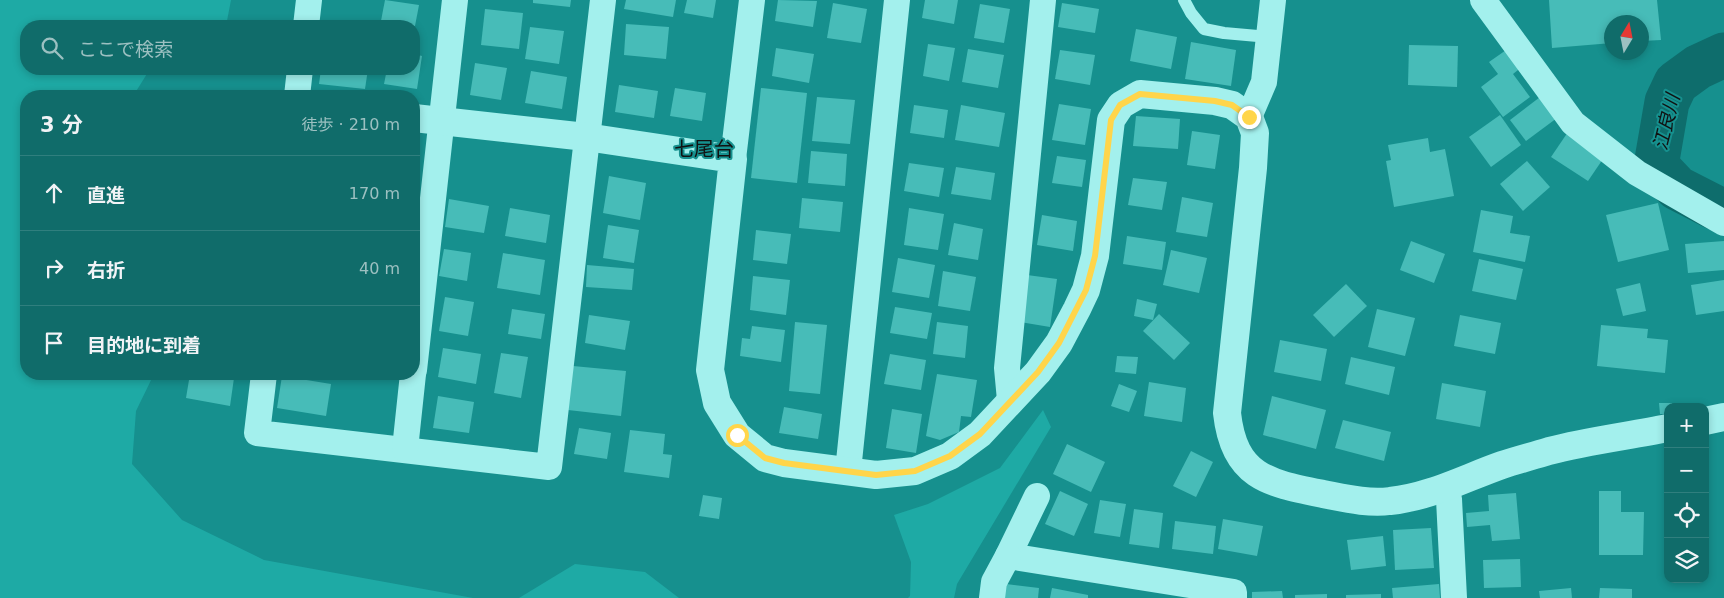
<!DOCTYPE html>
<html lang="ja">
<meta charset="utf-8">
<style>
body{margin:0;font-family:"DejaVu Sans","Noto Sans JP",sans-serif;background:#1e7472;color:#f1f3f6}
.controls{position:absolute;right:15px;bottom:15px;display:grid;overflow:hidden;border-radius:10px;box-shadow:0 2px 8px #0003}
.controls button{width:45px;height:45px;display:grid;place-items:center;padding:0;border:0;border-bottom:1px solid #307f7e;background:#106c6a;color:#f1f3f6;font:25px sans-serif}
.compass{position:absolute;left:1604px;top:15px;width:45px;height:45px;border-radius:50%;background:#106c6a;box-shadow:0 2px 8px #0003;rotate:10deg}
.stop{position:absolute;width:15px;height:15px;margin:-11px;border:4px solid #ffd54a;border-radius:50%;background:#fff}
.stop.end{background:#ffd54a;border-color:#fff;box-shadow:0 1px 5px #0008}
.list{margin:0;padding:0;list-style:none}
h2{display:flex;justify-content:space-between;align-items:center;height:65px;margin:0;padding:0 20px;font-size:21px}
h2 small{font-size:16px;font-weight:400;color:#9cc0c1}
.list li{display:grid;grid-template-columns:32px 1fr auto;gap:15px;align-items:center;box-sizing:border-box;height:75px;padding:0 20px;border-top:1px solid #307f7e}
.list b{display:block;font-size:19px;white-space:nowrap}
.list em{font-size:16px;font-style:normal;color:#9cc0c1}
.icon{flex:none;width:28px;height:28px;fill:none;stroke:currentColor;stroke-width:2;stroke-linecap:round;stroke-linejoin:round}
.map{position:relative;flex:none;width:1724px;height:598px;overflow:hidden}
.search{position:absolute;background:#106c6a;box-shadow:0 2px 8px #0003;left:20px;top:20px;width:400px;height:55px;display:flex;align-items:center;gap:12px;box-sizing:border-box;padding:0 18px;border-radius:20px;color:#9cc0c1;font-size:19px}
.panel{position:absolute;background:#106c6a;box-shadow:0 2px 8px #0003;left:20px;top:90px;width:400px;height:290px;border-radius:20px}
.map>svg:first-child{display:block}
</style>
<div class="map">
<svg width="1724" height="598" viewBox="0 0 1724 598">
<rect width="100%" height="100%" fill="#16908e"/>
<!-- green -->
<g fill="#1eaaa5">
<path d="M0 0H231L226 26H26V69H150L135 93V96H26V374H154L136 411 132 464 182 520 264 560 473 598H0Z"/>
<path d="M1043 410 1051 427 957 584 954 598H908L910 596 911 562 894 515 928 504 1000 468Z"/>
<path d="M575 564 645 572 679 598H519Z"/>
</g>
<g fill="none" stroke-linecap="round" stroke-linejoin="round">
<!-- river -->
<path stroke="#0e6d6c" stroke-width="45" d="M1714 207 1677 188 1660 170 1657 160 1667 102 1676 83 1698 67 1724 55"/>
</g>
<!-- building -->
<g fill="#47bcb8">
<path d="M385 0 419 5 415 26H380Z"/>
<path d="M533 0H571L570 7 533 3Z"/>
<path d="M626 0H676L673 17 624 9Z"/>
<path d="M687 0H716L713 18 684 13Z"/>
<path d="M778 0 817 1 813 27 775 21Z"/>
<path d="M925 0H958L954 24 922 18Z"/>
<path d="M1549 0H1657L1661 40 1642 41V22H1612V43L1552 48Z"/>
<path d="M833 3 867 9 861 43 827 38Z"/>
<path d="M1062 3 1099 9 1095 33 1058 27Z"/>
<path d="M980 4 1010 9 1004 43 974 38Z"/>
<path d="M485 9 523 13 519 49 481 45Z"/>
<path d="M626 24 669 27 666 59 624 55Z"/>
<path d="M530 27 564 31 559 64 525 59Z"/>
<path d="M1136 29 1177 37 1171 69 1130 61Z"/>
<path d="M1191 42 1236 50 1231 86 1185 79Z"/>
<path d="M928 44 955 48 949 81 923 76Z"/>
<path d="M1409 45 1458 46 1457 87 1408 85Z"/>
<path d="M776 48 814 54 809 83 772 76Z"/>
<path d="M1509 48 1523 66 1513 74 1530 97 1503 117 1481 87 1498 74 1489 62Z"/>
<path d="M968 49 1004 55 998 88 962 82Z"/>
<path d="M1060 50 1095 55 1090 85 1055 79Z"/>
<path d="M414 54 422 56 417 89 384 84 387 69H414Z"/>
<path d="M475 63 507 68 501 100 470 95Z"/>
<path d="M321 69H368L365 89 319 84Z"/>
<path d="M531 71 567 77 562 109 525 103Z"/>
<path d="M619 85 658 91 654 118 615 112Z"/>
<path d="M675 88 706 93 702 121 670 116Z"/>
<path d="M761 88 807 93 797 183 751 178Z"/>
<path d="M1544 94 1561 115 1526 141 1510 120Z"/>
<path d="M817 97 855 100 850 144 812 141Z"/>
<path d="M1059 104 1091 109 1085 145 1052 140Z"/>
<path d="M914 105 948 110 944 138 910 133Z"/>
<path d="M961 105 1005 113 999 147 955 140Z"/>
<path d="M1500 115 1521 145 1491 167 1469 137Z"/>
<path d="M1136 116 1180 119 1178 149 1133 146Z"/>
<path d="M1570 129 1607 153 1588 181 1551 157Z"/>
<path d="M1192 131 1220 135 1215 169 1187 165Z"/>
<path d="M1428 138 1430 152 1445 149 1454 196 1394 207 1386 161 1391 160 1388 145Z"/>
<path d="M811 151 847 154 845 186 808 183Z"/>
<path d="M1057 156 1086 160 1082 187 1052 183Z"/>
<path d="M1527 161 1550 187 1523 211 1500 184Z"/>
<path d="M909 163 944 168 939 197 904 191Z"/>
<path d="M956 167 995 173 991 200 951 194Z"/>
<path d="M609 176 646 183 640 220 603 213Z"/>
<path d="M1133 178 1167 182 1162 210 1128 205Z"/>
<path d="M1182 197 1213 203 1207 237 1176 232Z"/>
<path d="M802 198 843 202 840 232 799 228Z"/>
<path d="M449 199 489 206 484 233 445 227Z"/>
<path d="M1658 203 1669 250 1618 262 1606 215Z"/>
<path d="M510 208 550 215 546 243 505 236Z"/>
<path d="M909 208 944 214 938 250 904 245Z"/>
<path d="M1481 210 1513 216 1510 233 1530 236 1525 262 1473 252Z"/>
<path d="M1042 215 1077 221 1073 251 1037 245Z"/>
<path d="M954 223 983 229 978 260 948 255Z"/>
<path d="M608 225 639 230 634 263 603 258Z"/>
<path d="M756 230 791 234 787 264 753 260Z"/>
<path d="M1127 236 1166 242 1162 270 1123 264Z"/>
<path d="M1411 241 1445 254 1434 283 1400 270Z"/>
<path d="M1724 241V270L1688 273 1685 244Z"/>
<path d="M444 249 471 253 467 281 439 276Z"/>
<path d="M1171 250 1207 258 1199 293 1163 285Z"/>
<path d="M503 253 545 260 540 295 497 288Z"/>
<path d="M898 258 935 265 929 298 892 292Z"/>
<path d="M1479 259 1523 269 1516 300 1472 291Z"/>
<path d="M587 265 634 269 632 290 586 287Z"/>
<path d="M943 271 976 277 970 311 938 306Z"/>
<path d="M1027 275 1057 279 1050 327 1020 322Z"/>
<path d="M753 276 790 280 786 315 750 310Z"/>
<path d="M1724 280V311L1696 315 1691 285Z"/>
<path d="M1640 283 1646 311 1623 316 1616 289Z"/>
<path d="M1346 284 1367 306 1334 337 1313 315Z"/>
<path d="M445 297 474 302 468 336 439 331Z"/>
<path d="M1137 299 1157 304 1153 320 1134 316Z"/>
<path d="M895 307 932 313 927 339 890 333Z"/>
<path d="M512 309 545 314 541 339 508 334Z"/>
<path d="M1377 309 1415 318 1405 356 1368 347Z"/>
<path d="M1159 314 1190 343 1174 360 1143 331Z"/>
<path d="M589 315 630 321 625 350 585 343Z"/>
<path d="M1460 315 1501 323 1495 354 1454 346Z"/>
<path d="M795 322 827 325 820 394 789 391Z"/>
<path d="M937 322 968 326 965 358 933 354Z"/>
<path d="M1601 325 1648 329 1647 338 1668 340 1665 373 1597 366Z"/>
<path d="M752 326 785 330 781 362 740 356 742 338 750 339Z"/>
<path d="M1280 340 1327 349 1321 381 1274 372Z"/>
<path d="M443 348 481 354 476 384 438 377Z"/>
<path d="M501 353 528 357 521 398 494 393Z"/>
<path d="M890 354 926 360 921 390 884 384Z"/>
<path d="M1117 356 1138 357 1136 374 1115 372Z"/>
<path d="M1351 357 1395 367 1389 395 1345 384Z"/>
<path d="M573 366 626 371 621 416 568 410Z"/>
<path d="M190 374H206L234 378 230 406 186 398Z"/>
<path d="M350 374H369L368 378Z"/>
<path d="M937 374 977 380 971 417 961 416 959 432 940 440 926 436Z"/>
<path d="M282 376 331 384 326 416 277 408Z"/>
<path d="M1149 382 1186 388 1182 422 1144 416Z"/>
<path d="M1442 383 1486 391 1480 427 1436 419Z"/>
<path d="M1119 384 1137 391 1129 412 1111 406Z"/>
<path d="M438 396 474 402 469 433 433 428Z"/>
<path d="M1272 396 1326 410 1316 449 1263 435Z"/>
<path d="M1659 403H1672V407H1668V414H1660Z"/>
<path d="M784 407 822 414 818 439 779 433Z"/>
<path d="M892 409 922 414 916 453 886 448Z"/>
<path d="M1343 420 1391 432 1384 461 1335 448Z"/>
<path d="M579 428 611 433 607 459 574 454Z"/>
<path d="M630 430 665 434 663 454 672 455 669 478 624 472Z"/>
<path d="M1067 444 1105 462 1091 492 1053 474Z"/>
<path d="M1191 451 1213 462 1196 497 1173 486Z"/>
<path d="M1060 491 1088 504 1074 536 1045 524Z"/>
<path d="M1599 491H1621V512H1644L1643 555H1599Z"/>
<path d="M1516 493 1520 539 1492 541 1490 525 1467 527 1466 513 1489 511 1488 495Z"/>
<path d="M703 495 722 498 719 519 699 516Z"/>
<path d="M1100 500 1126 504 1120 537 1094 533Z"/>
<path d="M1134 509 1163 513 1159 548 1129 544Z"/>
<path d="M1223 519 1263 526 1257 556 1218 549Z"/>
<path d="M1175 521 1216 526 1213 554 1172 549Z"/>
<path d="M1431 528 1434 568 1395 570 1393 530Z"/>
<path d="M1383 536 1386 566 1351 570 1347 540Z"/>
<path d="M1520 559 1521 587 1484 588 1483 560Z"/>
<path d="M1006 584 1039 588 1038 598H1004Z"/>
<path d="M1439 584 1440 598H1393L1392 588Z"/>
<path d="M1052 588 1088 595V598H1050Z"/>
<path d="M1571 588 1572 598H1540L1539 591Z"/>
<path d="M1600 588 1632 589V598H1599Z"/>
<path d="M1282 591 1283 598H1252V592Z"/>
<path d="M1327 594V598H1295V595Z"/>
<path d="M1381 594V598H1346V595Z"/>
</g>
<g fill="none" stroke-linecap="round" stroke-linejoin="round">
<!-- service -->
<path stroke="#a3f0ed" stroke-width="12" d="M1184 0 1191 13 1204 29 1224 33 1269 37"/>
<!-- minor -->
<g stroke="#a3f0ed" stroke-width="26">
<path d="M1483 0 1573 123 1637 173 1724 223"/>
<path d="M306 26 309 0"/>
<path d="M297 96 300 69"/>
<path d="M1249 117 1264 82 1273 0"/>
<path d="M733 159 752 0"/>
<path d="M414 370 455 0"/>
<path d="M264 374 257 433 549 467 603 0"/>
<path d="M1010 400 1007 368 1043 0"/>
<path d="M405 449 413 374"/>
<path d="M848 471 897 0"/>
<path d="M1443 489 1449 499 1454 598"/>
<path d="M1037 496 1008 556 1234 592V598"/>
<path d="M992 598 994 582 1008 556"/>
</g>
<!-- tertiary -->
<g stroke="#a3f0ed" stroke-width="28">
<path d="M414 118 586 137 733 159 710 370 717 403 737 435 765 458 784 463 876 475 915 471 950 456 980 434 1038 372 1059 343 1077 309 1086 290 1095 256 1111 120 1121 105 1140 94 1215 101 1232 105 1249 117 1255 133 1253 168 1227 413C1234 477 1268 483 1323 494 1344 498 1368 504 1390 501 1430 497 1465 478 1502 465 1517 460 1533 456 1549 451 1587 441 1628 436 1668 428"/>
<path d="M1705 421 1724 417"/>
</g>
</g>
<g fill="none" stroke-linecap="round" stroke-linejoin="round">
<!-- route -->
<path stroke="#ffd54a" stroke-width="6" d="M737 435 765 458 784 463 876 475 915 471 950 456 980 434 1038 372 1059 343 1086 290 1095 256 1111 120 1120 105 1140 94 1215 101 1232 105 1249 117"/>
</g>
<g text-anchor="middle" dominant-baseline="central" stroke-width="4" stroke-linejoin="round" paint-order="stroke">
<!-- water labels -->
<g font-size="19" font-style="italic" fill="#111" stroke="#16908e">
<text transform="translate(1666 122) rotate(-76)">江良川</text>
</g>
<!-- quarter labels -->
<g font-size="20" fill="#111" stroke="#16908e">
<text x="704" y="149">七尾台</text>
</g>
</g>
</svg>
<div class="controls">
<button>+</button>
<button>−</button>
<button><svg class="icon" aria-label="locate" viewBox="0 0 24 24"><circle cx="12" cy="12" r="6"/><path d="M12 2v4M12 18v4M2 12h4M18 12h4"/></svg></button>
<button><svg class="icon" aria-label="layers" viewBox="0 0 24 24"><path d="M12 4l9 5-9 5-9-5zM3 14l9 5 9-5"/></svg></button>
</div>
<svg class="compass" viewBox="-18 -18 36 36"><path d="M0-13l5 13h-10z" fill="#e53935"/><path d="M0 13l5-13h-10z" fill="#9cc0c1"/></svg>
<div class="stop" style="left:737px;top:435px"></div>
<div class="stop end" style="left:1249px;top:117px"></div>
<div class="search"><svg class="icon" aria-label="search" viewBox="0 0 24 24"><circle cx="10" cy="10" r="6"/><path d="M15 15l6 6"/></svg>ここで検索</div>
<section class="panel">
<h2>3 分<small>徒歩 · 210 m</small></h2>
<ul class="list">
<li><svg class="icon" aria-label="ahead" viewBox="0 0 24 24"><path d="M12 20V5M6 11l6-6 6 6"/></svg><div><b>直進</b></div><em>170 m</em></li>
<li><svg class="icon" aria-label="right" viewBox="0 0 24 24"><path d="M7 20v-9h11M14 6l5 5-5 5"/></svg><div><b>右折</b></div><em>40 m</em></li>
<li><svg class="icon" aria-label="arrive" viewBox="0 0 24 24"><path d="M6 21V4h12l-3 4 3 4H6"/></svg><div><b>目的地に到着</b></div></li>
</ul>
</section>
</div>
